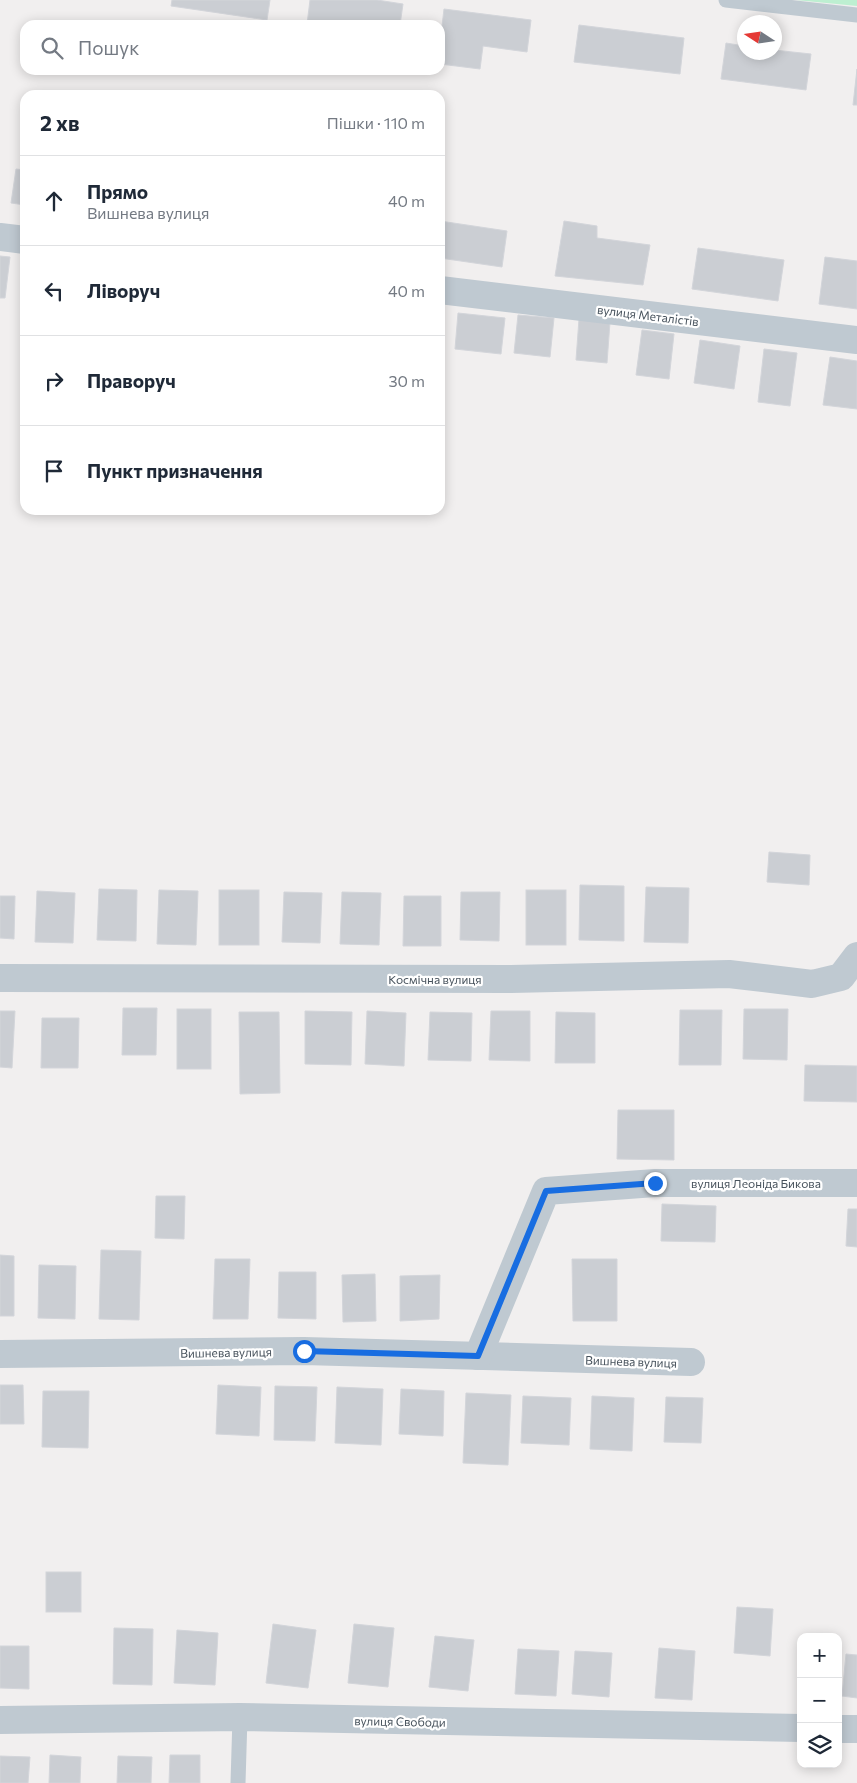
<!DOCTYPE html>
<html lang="uk">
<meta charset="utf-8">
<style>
body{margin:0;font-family:Commissioner,sans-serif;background:#f6f6f7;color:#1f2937}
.controls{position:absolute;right:15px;bottom:15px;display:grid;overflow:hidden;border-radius:10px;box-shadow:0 2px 12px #0003}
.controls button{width:45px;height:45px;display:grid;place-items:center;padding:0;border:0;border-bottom:1px solid #e0e1e3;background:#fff;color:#1f2937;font:25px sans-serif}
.compass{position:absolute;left:737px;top:15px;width:45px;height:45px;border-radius:50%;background:#fff;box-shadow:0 2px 12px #0003;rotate:282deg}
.stop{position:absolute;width:15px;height:15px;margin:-11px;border:4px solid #186de1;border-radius:50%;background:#fff}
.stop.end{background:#186de1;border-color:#fff;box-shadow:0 1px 5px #0008}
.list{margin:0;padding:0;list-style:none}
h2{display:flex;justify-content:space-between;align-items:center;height:65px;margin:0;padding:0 20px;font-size:21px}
h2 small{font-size:16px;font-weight:400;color:#747a83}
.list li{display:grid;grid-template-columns:32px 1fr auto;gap:15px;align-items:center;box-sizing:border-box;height:90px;padding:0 20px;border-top:1px solid #e0e1e3}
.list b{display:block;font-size:19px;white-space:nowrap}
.list p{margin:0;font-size:16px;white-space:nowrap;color:#747a83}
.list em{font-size:16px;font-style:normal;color:#747a83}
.icon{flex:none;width:28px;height:28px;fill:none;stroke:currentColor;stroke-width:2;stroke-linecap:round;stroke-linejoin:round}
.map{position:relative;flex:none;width:857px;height:1783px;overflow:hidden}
.search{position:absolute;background:#fff;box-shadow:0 2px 12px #0003;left:20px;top:20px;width:425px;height:55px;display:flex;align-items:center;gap:12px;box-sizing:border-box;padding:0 18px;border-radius:15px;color:#747a83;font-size:19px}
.panel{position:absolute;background:#fff;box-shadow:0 2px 12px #0003;left:20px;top:90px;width:425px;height:425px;border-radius:15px}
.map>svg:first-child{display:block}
</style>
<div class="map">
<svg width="857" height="1783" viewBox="0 0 857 1783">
<rect width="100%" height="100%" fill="#f1efef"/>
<!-- green -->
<path fill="#bdefd1" d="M796 0H857V6Z"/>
<!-- building -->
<g fill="#cbced3" stroke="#d3d5da">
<path d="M172 0H270L267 20 171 6Z"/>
<path d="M310 0H377L403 4 400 25 307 24Z"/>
<path d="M444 9 531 20 527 52 483 46 480 69 440 64V43Z"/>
<path d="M579 25 684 38 680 74 574 62Z"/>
<path d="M726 43 744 46V52H774V50L811 54 806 90 721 79Z"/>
<path d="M857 69V105H853Z"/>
<path d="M16 169 25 170V205L11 203Z"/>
<path d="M440 221 507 231 502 267 440 258Z"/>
<path d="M564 221 597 226V238L650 245 643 285 555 276Z"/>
<path d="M698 248 784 260 778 301 692 289Z"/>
<path d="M0 256 10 257 5 298H0Z"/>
<path d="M825 257 857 261V309L819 304Z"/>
<path d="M458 313 505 318 501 354 455 349Z"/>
<path d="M518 315 554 318 550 357 514 353Z"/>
<path d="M579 319 610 322 607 363 576 360Z"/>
<path d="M642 330 674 334 669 379 636 375Z"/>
<path d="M700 340 740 346 734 389 694 383Z"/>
<path d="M764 349 797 353 790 406 758 402Z"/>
<path d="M830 357 857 361V409L823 405Z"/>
<path d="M769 852 810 855 809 885 767 882Z"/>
<path d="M580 885 624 886V941L579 940Z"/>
<path d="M646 887 689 888 688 943 644 942Z"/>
<path d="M99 889 137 890 136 941 97 940Z"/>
<path d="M159 890 198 891 196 945 157 944Z"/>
<rect x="219" y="890" width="40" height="55"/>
<rect x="526" y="890" width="40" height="55"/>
<path d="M37 891 75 893 73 943 35 942Z"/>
<path d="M284 892 322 893 320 943 282 942Z"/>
<path d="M342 892 381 893 379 945 340 944Z"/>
<path d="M461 892H500L499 941 460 940Z"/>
<path d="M0 896H15L14 939 0 938Z"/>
<path d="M404 896H441V946H403Z"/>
<path d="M123 1008H157L156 1055H122Z"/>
<rect x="177" y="1009" width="34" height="60"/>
<path d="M744 1009H788L787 1060 743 1059Z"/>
<path d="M680 1010H722L721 1065H679Z"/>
<path d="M0 1011H15L12 1068 0 1067Z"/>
<path d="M305 1011 352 1012 351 1065 305 1064Z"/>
<path d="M367 1011 406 1013 404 1066 365 1064Z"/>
<path d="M491 1011H530V1061L489 1060Z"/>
<path d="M239 1012H279L280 1093 240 1094Z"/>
<path d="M430 1012 472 1013 471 1061 428 1060Z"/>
<path d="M556 1012 595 1013V1063H555Z"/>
<path d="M42 1018H79L78 1068H41Z"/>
<path d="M805 1065 857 1066V1102L804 1101Z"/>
<path d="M618 1110H674V1160L617 1159Z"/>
<path d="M156 1196H185L184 1239 155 1238Z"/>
<path d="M662 1204 716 1206 715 1242 661 1241Z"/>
<path d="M848 1209H857V1247L846 1246Z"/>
<path d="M101 1250 141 1251 139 1320 99 1319Z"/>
<path d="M0 1255 14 1256V1316H0Z"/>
<path d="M215 1259H250L248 1319H213Z"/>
<path d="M572 1259H617V1321H573Z"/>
<path d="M39 1265 76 1266 75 1319 38 1318Z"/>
<path d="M279 1272H316V1319L278 1318Z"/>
<path d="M375 1274 376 1321 343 1322 342 1275Z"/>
<path d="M440 1275 439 1319 400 1321V1276Z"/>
<path d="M0 1385H23L24 1424H0Z"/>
<path d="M218 1385 261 1387 259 1436 216 1434Z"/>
<path d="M275 1386 317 1387 315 1441 274 1440Z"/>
<path d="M337 1387 383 1389 381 1445 335 1443Z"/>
<path d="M401 1389 444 1391 443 1436 399 1434Z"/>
<path d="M43 1391H89L88 1448 42 1447Z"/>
<path d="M466 1393 511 1395 508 1465 463 1463Z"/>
<path d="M523 1396 571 1398 569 1445 521 1443Z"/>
<path d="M592 1396 634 1398 632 1451 590 1449Z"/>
<path d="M666 1397 703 1398 701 1443 664 1442Z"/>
<rect x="46" y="1572" width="35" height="40"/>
<path d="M737 1607 773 1609 770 1656 734 1653Z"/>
<path d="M273 1624 316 1630 308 1688 266 1683Z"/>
<path d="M354 1624 394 1628 388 1687 348 1683Z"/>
<path d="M114 1628 153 1629 152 1685 113 1684Z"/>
<path d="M177 1630 218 1633 215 1685 174 1683Z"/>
<path d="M435 1636 474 1640 468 1691 429 1687Z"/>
<path d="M0 1646H29V1689L0 1688Z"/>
<path d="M659 1648 695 1651 692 1700 655 1698Z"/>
<path d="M518 1649 559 1651 556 1696 515 1694Z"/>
<path d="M575 1651 612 1653 609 1697 572 1694Z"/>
<path d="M846 1654 857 1655V1698L842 1696Z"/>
<path d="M50 1755 81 1757 80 1783H49Z"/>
<path d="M170 1755H200V1783H169Z"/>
<path d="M0 1756 30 1757 28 1783H0Z"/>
<path d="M118 1756 152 1757 151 1783H117Z"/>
</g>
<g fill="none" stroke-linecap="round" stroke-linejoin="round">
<!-- service -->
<g stroke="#bfc9d1" stroke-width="15">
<path d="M726 0 857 15"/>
<path d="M238 1783 240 1717"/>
</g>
<!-- minor -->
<g stroke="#bfc9d1" stroke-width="28">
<path d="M0 237 25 240"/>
<path d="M440 290 857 340"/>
<path d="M0 978 511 979 729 974 812 984 841 977 857 956"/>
<path d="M0 1354 304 1351 691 1362"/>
<path d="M478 1356 546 1191 655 1183H857"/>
<path d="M0 1720 240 1717 801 1728"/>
<path d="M838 1729H857"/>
</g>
</g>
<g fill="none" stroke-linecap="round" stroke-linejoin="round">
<!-- route -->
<path stroke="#186de1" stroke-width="6" d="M304 1351 478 1356 546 1191 655 1183"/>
</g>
<g text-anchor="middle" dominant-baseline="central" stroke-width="4.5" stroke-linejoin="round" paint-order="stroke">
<!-- street labels -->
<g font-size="12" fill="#47525c" stroke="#fff">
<text transform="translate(648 315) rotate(7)">вулиця Металістів</text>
<text x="435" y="979">Космічна вулиця</text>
<text x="756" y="1183">вулиця Леоніда Бикова</text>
<text transform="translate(226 1352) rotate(-1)">Вишнева вулиця</text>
<text transform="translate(631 1361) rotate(2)">Вишнева вулиця</text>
<text transform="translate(400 1721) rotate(1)">вулиця Свободи</text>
</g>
</g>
</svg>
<div class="controls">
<button>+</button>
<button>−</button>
<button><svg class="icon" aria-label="layers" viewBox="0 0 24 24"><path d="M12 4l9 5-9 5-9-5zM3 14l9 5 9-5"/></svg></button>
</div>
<svg class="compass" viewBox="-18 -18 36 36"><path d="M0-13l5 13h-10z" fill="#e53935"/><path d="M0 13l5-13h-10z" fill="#747a83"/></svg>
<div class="stop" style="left:304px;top:1351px"></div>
<div class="stop end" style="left:655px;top:1183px"></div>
<div class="search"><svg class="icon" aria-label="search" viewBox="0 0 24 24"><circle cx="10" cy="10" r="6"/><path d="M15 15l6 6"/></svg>Пошук</div>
<section class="panel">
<h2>2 хв<small>Пішки · 110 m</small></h2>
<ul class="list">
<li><svg class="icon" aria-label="ahead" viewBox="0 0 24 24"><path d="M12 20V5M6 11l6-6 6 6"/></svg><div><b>Прямо</b><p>Вишнева вулиця</p></div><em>40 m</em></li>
<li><svg class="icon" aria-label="left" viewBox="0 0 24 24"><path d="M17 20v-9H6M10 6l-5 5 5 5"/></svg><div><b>Ліворуч</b></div><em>40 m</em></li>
<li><svg class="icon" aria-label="right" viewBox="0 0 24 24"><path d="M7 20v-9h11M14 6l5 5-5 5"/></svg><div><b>Праворуч</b></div><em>30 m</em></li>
<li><svg class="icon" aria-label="arrive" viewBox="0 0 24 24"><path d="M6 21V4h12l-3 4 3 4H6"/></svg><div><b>Пункт призначення</b></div></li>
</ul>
</section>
</div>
